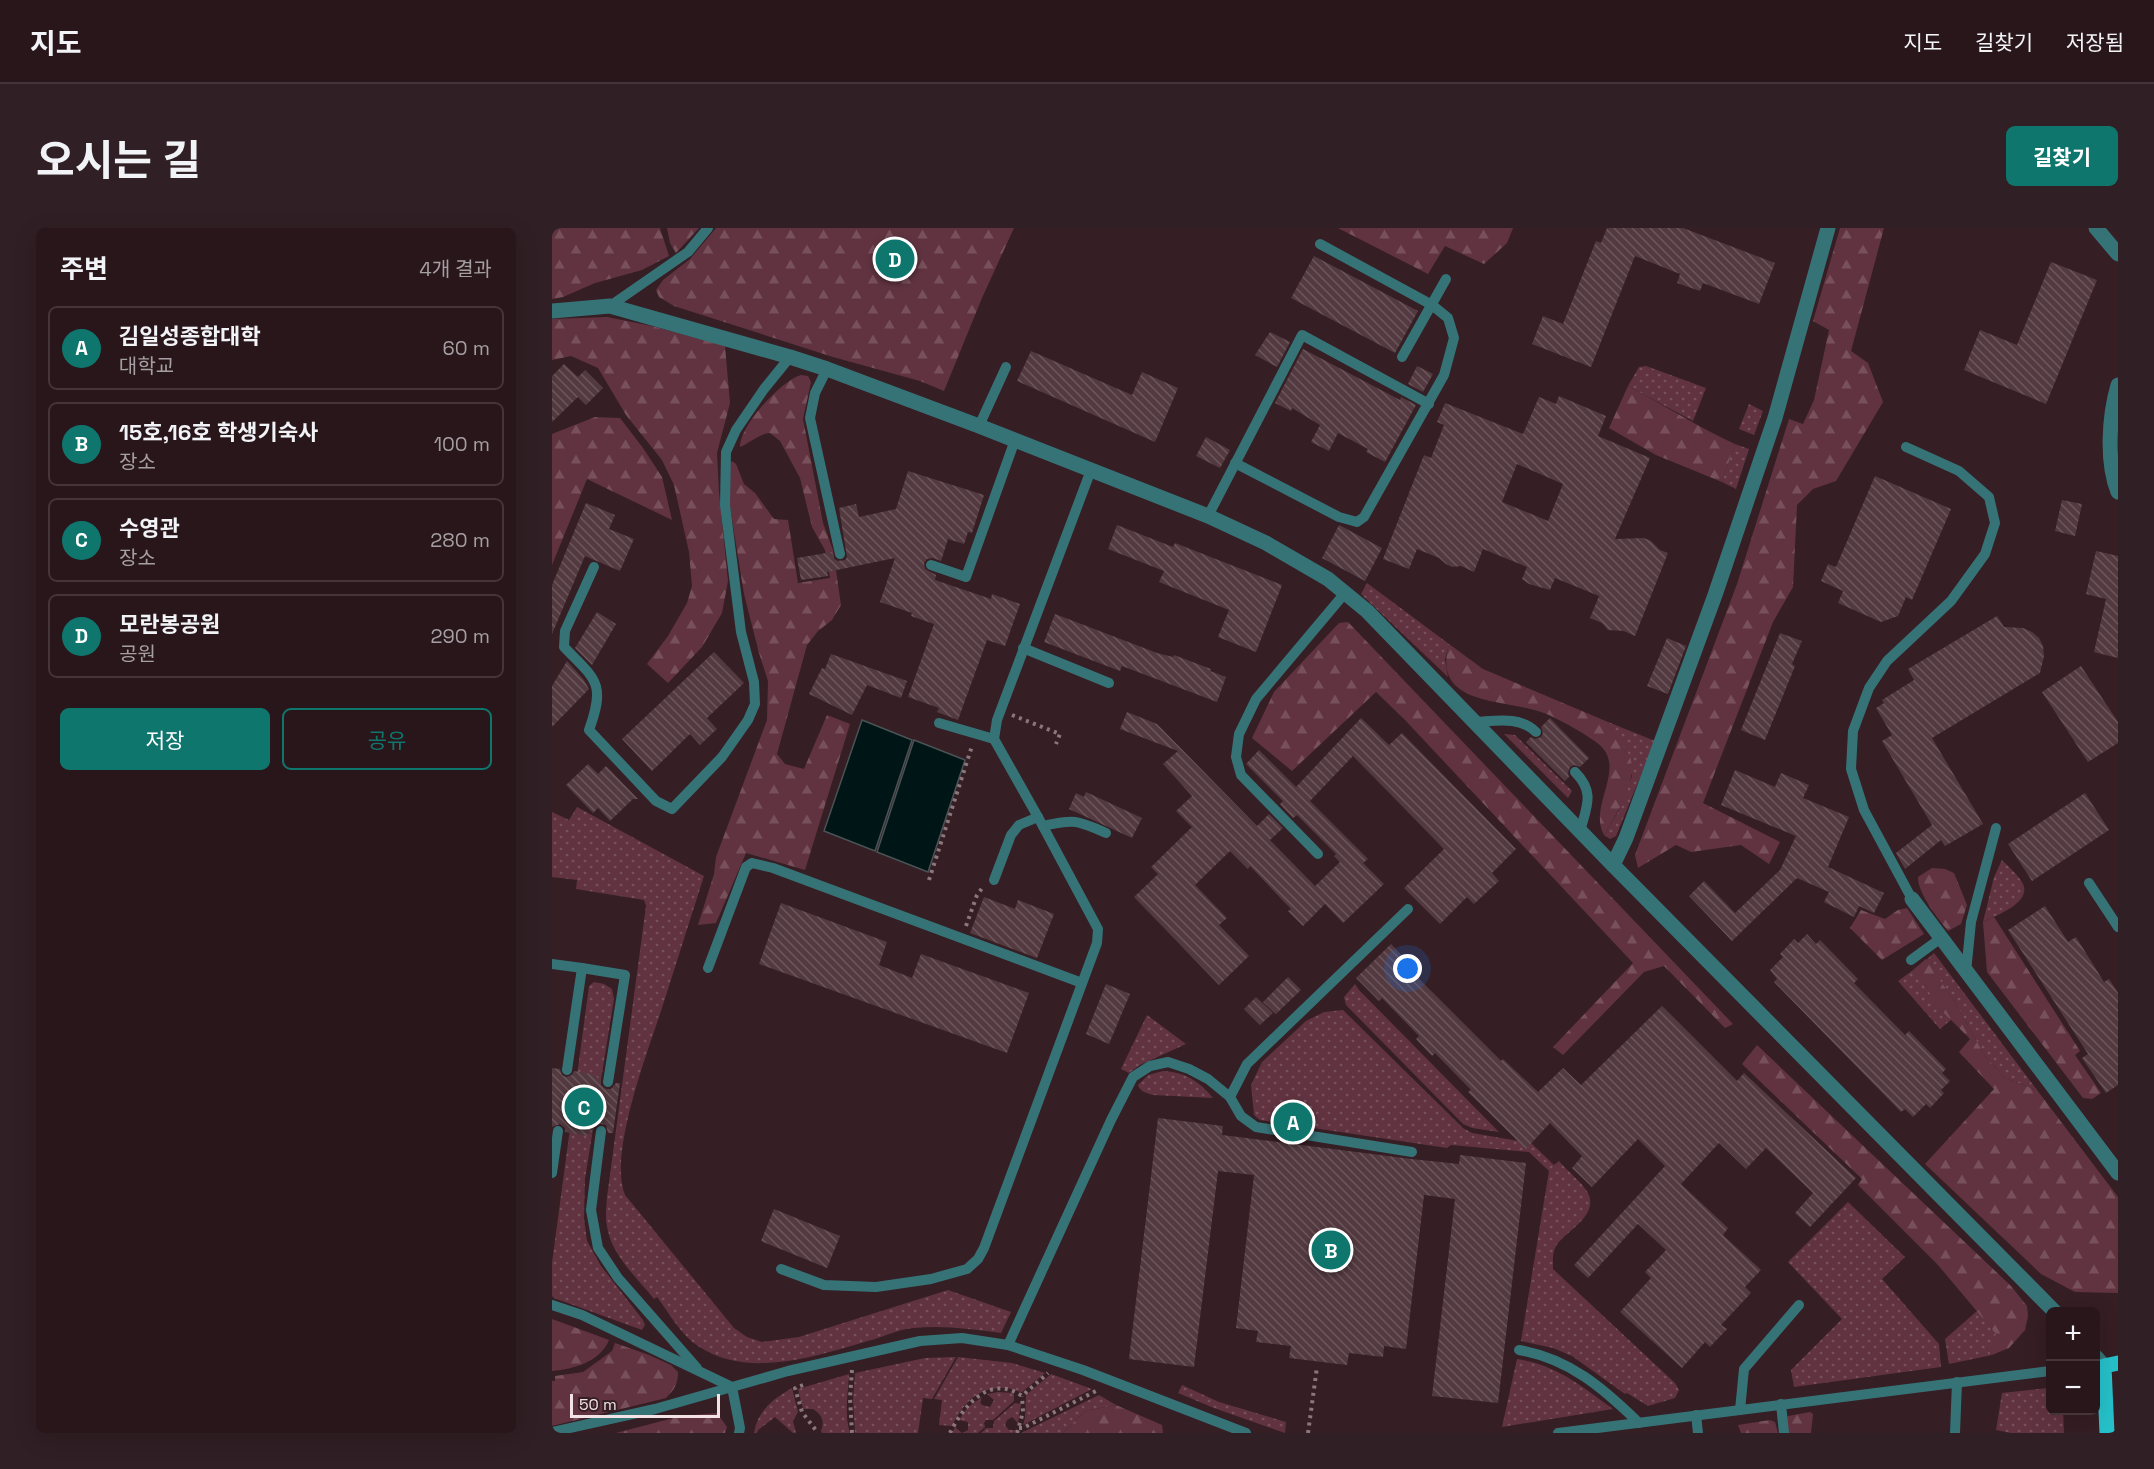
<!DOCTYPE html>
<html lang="ko">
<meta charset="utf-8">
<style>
body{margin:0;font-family:"Space Grotesk","Noto Sans KR",sans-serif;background:#301f24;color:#f1f3f6}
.controls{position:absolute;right:18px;bottom:18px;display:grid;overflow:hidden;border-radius:9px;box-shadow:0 6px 24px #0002}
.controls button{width:54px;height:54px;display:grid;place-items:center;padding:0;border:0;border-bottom:2px solid #44353a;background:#28161b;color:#f1f3f6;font:30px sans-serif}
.scale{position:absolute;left:18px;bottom:15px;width:150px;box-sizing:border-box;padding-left:6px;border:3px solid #f3e3e7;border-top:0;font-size:16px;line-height:21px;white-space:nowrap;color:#f3e3e7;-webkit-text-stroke:4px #351e24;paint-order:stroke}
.you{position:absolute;left:856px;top:741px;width:21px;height:21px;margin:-15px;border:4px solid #fff;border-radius:50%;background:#1a73e8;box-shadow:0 0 0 9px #1a73e833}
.badge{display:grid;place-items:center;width:39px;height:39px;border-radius:50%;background:#0f766e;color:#fff;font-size:20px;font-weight:700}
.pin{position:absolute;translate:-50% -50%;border:3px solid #fff;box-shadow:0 2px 6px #0006}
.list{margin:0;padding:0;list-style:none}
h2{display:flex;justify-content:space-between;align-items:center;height:78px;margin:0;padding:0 24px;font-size:26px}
h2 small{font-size:20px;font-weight:400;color:#a59fa3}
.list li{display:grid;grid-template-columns:39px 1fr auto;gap:18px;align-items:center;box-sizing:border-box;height:84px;margin:0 12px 12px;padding:0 12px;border:2px solid #44353a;border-radius:9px}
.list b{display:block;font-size:22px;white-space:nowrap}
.list p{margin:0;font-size:20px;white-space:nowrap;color:#a59fa3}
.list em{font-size:20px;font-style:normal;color:#a59fa3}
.actions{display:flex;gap:12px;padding:18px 24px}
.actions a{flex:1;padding:14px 0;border:2px solid #0f766e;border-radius:9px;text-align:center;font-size:21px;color:#0f766e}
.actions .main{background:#0f766e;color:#fff}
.map{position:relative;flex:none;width:1566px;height:1205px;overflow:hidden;border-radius:9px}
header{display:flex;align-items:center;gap:36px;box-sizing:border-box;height:84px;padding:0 30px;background:#28161b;border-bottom:2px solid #44353a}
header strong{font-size:28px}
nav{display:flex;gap:33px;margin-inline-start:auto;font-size:21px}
.intro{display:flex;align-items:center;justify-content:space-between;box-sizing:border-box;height:144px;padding:0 36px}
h1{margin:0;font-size:42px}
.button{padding:15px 27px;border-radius:9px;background:#0f766e;color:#fff;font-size:21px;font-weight:700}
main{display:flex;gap:36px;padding:0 36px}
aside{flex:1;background:#28161b;border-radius:9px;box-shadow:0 6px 24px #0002}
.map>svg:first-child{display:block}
</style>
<header>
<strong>지도</strong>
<nav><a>지도</a><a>길찾기</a><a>저장됨</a></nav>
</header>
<div class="intro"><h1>오시는 길</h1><a class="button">길찾기</a></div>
<main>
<aside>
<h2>주변<small>4개 결과</small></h2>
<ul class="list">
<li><span class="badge">A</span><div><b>김일성종합대학</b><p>대학교</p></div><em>60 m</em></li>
<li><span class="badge">B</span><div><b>15호,16호 학생기숙사</b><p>장소</p></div><em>100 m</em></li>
<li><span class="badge">C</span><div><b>수영관</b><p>장소</p></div><em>280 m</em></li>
<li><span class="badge">D</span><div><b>모란봉공원</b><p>공원</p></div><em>290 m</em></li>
</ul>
<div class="actions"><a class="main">저장</a><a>공유</a></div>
</aside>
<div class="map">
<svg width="1566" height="1205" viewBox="0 0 1566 1205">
<defs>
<pattern id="green-dots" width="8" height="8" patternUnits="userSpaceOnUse" patternTransform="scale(1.5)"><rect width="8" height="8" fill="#613341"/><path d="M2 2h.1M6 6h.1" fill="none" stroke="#78505c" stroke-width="1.8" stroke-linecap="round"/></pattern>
<pattern id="forest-firs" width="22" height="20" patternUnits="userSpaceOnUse" patternTransform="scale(1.5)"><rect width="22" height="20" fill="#613341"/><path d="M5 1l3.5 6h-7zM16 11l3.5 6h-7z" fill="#78505c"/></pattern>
<pattern id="building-back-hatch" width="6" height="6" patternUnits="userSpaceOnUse" patternTransform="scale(1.5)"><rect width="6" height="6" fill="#533a40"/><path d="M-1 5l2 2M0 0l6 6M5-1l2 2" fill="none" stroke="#6c565c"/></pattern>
</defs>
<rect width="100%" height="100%" fill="#351e24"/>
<!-- green -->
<g fill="url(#green-dots)">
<path d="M1094 138 1154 160 1141 193 1076 158 1087 139Z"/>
<path d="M1197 176 1211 183 1202 207 1187 201Z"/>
<path d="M1183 216 1197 221 1184 261 1170 254Z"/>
<path d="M815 355 897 416 893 431 896 449 809 366Z"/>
<path d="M1056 494 1103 513 1064 608 1058 611 1052 607 1066 584 1080 548 1066 512 1058 505Z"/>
<path d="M952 506 963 507 1020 563 1016 570Z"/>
<path d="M25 579 152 648C138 692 124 736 110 780 96 823 56 926 73 967L182 1100 195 1109 210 1114 247 1109 396 1062 459 1084 449 1105C420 1101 391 1097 362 1100 349 1101 335 1107 323 1111 269 1126 198 1153 146 1118 129 1107 117 1085 105 1069L102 1071C86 1051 61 1028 56 1003 53 992 54 981 55 969L94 678 92 672 24 661 25 652 0 649V584L17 592Z"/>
<path d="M1450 632C1457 639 1465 646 1470 654 1482 674 1445 687 1431 694L1442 649Z"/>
<path d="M1382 725 1485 862 1453 850 1433 828 1402 773 1374 732Z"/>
<path d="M1361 742C1365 747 1370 751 1373 757 1383 770 1385 782 1400 791L1388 801 1346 753Z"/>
<path d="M42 754 52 756 60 761 62 771 33 951 32 990 35 1013 49 1038 91 1092 93 1097 90 1102 2 1070 0 1068V1035L37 758Z"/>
<path d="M803 756 807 762 947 904 920 900 911 896 794 777 792 769Z"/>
<path d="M791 782 911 900 920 905 979 915 1002 937 1007 933C1015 943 1030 954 1036 965 1047 988 1015 1002 1004 1018 1000 1025 1001 1034 1001 1041L1123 1155 1127 1162 1123 1170 1096 1178 1075 1165 1073 1166 1020 1128 1001 1120 969 1113 997 943 977 924 899 917 895 920 708 892 702 887 699 857 710 834 754 793 772 784Z"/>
<path d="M595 787 634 816 588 837 577 845 569 841Z"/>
<path d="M611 843C633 844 647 853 661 870L601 867C595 865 588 864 586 857L596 847Z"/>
<path d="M1296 974 1353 1029 1330 1051 1387 1116 1389 1139 1242 1159 1239 1142 1290 1091 1236 1034Z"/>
<path d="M1425 1083 1445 1107 1435 1121 1440 1127 1397 1136 1393 1111Z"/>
<path d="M404 1129 380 1171 371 1170 366 1205H303L301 1171 303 1145 373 1130Z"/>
<path d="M406 1129 460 1135 493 1145 470 1164C464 1163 459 1160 452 1160 425 1159 411 1176 400 1198L387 1197 390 1172 382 1171Z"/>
<path d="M965 1131C1005 1137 1029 1158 1061 1181L950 1199Z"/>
<path d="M297 1146C296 1165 292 1187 298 1205H270L269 1203C273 1193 270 1187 261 1181H251L246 1161Z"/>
<path d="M499 1146 540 1161 471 1197 473 1190 474 1167Z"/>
<path d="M630 1157 667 1174 734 1194 733 1205 662 1180 626 1165Z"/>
<path d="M240 1160 246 1184 241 1193 244 1205H241L223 1189 206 1202 205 1205H202C206 1182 221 1171 240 1160Z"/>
<path d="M1496 1160 1498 1162V1182L1511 1183 1512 1205H1459L1444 1202 1450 1165Z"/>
<path d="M446 1164 462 1165V1173L441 1192H434L432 1195 433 1199 426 1205H400L403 1199 410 1205 416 1202V1194L407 1192 415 1180 430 1169 428 1174 430 1177 438 1179 442 1172 435 1166Z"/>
<path d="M547 1167 564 1177 533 1183 511 1205H469Z"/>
<path d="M463 1175 469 1176 466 1195 460 1189 455 1192 453 1197 457 1202H464L462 1205H429L434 1200H441L442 1193Z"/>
</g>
<!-- forest -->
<g fill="url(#forest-firs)">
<path d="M0 0H108L117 28 90 42 43 55 11 69 0 71Z"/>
<path d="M115 0H147L124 25 118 15Z"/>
<path d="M164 0H462L430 70 392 163 368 153 281 129 122 78 107 69 104 62 111 52 138 31Z"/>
<path d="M786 0H961L955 15 932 36 893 18 876 46Z"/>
<path d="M1288 0H1332L1299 123 1316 135 1331 174 1284 253 1261 261 1245 277 1241 359 1221 394 1151 575 1228 614 1217 636 1189 617 1139 624 1124 617 1086 640 1083 627 1185 356 1237 191 1251 196 1262 172 1277 102 1261 93Z"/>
<path d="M55 89 100 98 173 118 178 175 165 225 167 264 176 353 170 385 150 419 116 455 95 436 116 408 135 375 140 358 137 324 122 257 110 232 74 187 46 140 19 128 0 132V91Z"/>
<path d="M249 147 256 148 259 154 251 191 271 295 281 322 289 377 280 392 266 403 255 417 225 526 233 536 252 541 275 487 298 496 253 642 194 625 164 695 146 697 162 646 164 629 215 492 216 453 207 425 192 366 178 279 177 237 180 233 184 236 192 256 203 265 222 291 236 292 246 355 278 350 273 322 260 299 248 250 228 213 218 205C209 205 197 215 188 219 188 197 229 153 249 147Z"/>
<path d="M1076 158C1112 177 1146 199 1183 216L1170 254 1104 227 1057 200Z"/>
<path d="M43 189 68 190 91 220 110 249 120 292 35 251 0 337V206Z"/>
<path d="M796 394 1181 796 1173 800 1112 738 1092 744 1011 827 1001 819 1081 735 853 492 824 464 740 543 700 510 722 464 787 395Z"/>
<path d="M897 416 931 441 1056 494C1060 512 1073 514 1078 529 1086 553 1064 587 1052 607 1035 577 1078 538 1044 514 1030 504 1007 491 992 485 954 470 879 480 897 416Z"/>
<path d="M1380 640 1393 641 1402 645 1415 677 1409 696 1396 703C1386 691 1365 664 1366 649Z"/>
<path d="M1355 680 1372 706 1330 732 1298 700 1309 682 1333 691 1346 682Z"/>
<path d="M1442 689 1528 823 1523 827 1549 865 1540 871 1531 870 1435 744 1431 694Z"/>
<path d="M1374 731 1402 773 1433 828 1453 850 1485 862 1566 969V1065L1523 1064 1489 1046 1373 936 1442 861 1407 824 1418 811 1383 776 1374 758 1361 742Z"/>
<path d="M1205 817 1459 1058 1475 1078 1476 1088 1473 1102 1457 1120 1440 1127 1435 1121 1444 1106 1386 1037 1306 957 1310 951 1190 836Z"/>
<path d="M0 1091 57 1112C48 1134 22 1141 0 1143Z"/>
<path d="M63 1115 97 1127 119 1137 126 1144C126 1156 122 1162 114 1170L0 1198V1153H3V1148L31 1144 60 1123Z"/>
<path d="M564 1177 610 1197 611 1205H511L533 1183Z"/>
<path d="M1258 1184 1261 1186 1259 1205H1235L1234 1191 1236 1188Z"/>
<path d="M165 1185 175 1199 173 1205H64L129 1188Z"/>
<path d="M1218 1192 1223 1194 1226 1205H1189L1186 1197Z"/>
</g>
<!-- water -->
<g fill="#001516" stroke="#495355" stroke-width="1.5">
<path d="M310 492 360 512 323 623 272 603Z"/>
<path d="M362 512 413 532 376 644 325 624Z"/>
</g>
<!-- building -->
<g fill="url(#building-back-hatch)" fill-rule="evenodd">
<path d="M1055 0H1131L1223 35 1207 76 1151 55 1148 63 1125 55 1128 46 1083 28 1039 139 980 116 991 88 1011 96 1044 13 1049 15Z"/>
<path d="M762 28 866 83 843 125 739 70Z"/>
<path d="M1499 34 1545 52 1494 176 1412 142 1428 102 1465 117Z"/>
<path d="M718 104 738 114 725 139 703 127Z"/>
<path d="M751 121 848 172 849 169 864 177 833 234 814 224 816 221 786 205 777 223 759 214 768 197 740 180 739 183 723 175Z"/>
<path d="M479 123 580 167 590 144 626 160 603 214 465 153Z"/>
<path d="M12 136 26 149 33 142 51 160 34 177 26 169 0 194V148Z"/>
<path d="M865 138 881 146 871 164 856 156Z"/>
<path d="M1007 168 1054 188 1046 208 1098 230 1063 311 1092 310 1099 313 1108 322 1116 325 1083 408 1072 403 1056 402 1050 395 1038 390 1047 368 1003 350 998 362 977 356 970 351 975 339 931 321 922 344 909 338 900 339 894 336 887 330 865 321 857 341 831 331 872 227 879 230 892 197 885 194 893 175 971 206 987 169 1004 176ZM965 236 1011 256 996 293 950 274Z"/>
<path d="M654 209 678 222 668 240 644 228Z"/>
<path d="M356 243 432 267 420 305 416 304 412 316 396 311 389 333 381 330 375 331 372 335 373 341 384 347 383 352 439 371 440 366 468 376 453 418 435 412 406 492 385 484 387 480 356 469 382 396 359 388 360 385 328 374 343 330 275 344 276 348 249 352 245 330 280 324 282 331 286 333 293 332 295 329 287 280 304 276 307 289 344 281Z"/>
<path d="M1323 248 1399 281 1360 372 1354 369 1346 388 1329 394 1286 375 1291 363 1269 353 1276 336 1284 339Z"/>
<path d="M1510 272 1530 276 1523 308 1503 303Z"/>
<path d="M34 275 63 287 57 301 82 311 68 343 33 328 0 406V357Z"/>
<path d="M565 297 621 319 623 315 730 357 704 424 666 409 677 382 607 354 612 343 556 321Z"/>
<path d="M787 297 830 320 813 353 770 330Z"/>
<path d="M1544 323 1566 328V430L1542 424 1554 371 1534 366Z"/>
<path d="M45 384 64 396 40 437 23 420Z"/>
<path d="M503 386 605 425 621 429 622 427 659 441 658 443 674 449 665 474 570 438 568 443 492 414Z"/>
<path d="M1445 388 1452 399 1471 400 1480 404 1487 410 1491 418 1492 428 1488 445 1380 510 1431 596 1393 618 1389 612 1353 641 1344 625 1380 597 1330 513 1340 507 1324 480 1332 475 1330 472 1362 452 1356 441Z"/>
<path d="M1228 405 1250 413 1240 436 1243 438 1213 512 1189 502Z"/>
<path d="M1115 410 1134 418 1116 466 1095 458Z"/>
<path d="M162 424 192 455 155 490 165 501 148 517 138 506 100 543 70 511Z"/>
<path d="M279 426 355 453 349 470 315 457 300 487 257 466 270 440 273 441Z"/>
<path d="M15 433 32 452 37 461 0 499V458Z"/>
<path d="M1529 438 1566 494V515L1536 534 1490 464Z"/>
<path d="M575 484 605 496 705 598 717 586 731 600 718 612 763 658 788 634 782 628 784 626 745 587 741 590 728 576 731 573 694 536 707 522 744 559 809 490 837 517 850 505 964 621 940 645 947 653 922 676 915 669 888 696 852 660 892 621 801 528 758 573 816 631 811 635 832 656 791 695 773 676 751 698 736 683 739 681 698 638 696 641 678 623 643 657 675 690 667 697 697 728 667 757 582 669 606 646 599 639 640 599 624 583 640 568 611 536 626 523 568 501Z"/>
<path d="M998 490 1037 530 1028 539 1022 537 1018 539 1016 545 1017 549 1013 553 974 514 979 509 983 511 989 509 991 505 989 499Z"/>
<path d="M36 536 46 546 54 538 86 571H81L58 593 46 580 41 585 14 557Z"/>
<path d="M1183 542 1223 559 1229 545 1257 557 1251 570 1297 589 1276 639 1332 665 1322 685 1307 678 1302 689 1272 674 1277 664 1245 650 1180 713 1137 668 1152 653 1183 685 1228 642 1244 608 1169 577Z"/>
<path d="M534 564 590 590 580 610 517 581 524 565 532 569Z"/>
<path d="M1533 565 1557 602 1480 653 1456 616Z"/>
<path d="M432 669 463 681 466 672 502 686 485 730 418 705Z"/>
<path d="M229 675 335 714 327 737 360 750 369 726 477 765 455 825 207 736Z"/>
<path d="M1493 678 1516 714 1524 709 1552 754 1557 751 1566 765V857L1554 865 1530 830 1536 826 1456 702Z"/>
<path d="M1255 706 1264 716 1268 712 1306 751 1302 755 1353 807 1357 803 1394 841 1390 845 1398 853 1389 862 1392 865 1378 880 1374 876 1361 889 1353 881 1349 884 1222 754 1225 751 1218 742 1231 729 1228 726 1242 711 1246 715Z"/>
<path d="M839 716 861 739 858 742 949 833 951 831 986 864 1011 840 1029 857 1110 778 1185 853 1192 845 1304 950 1258 999 1243 985 1261 965 1214 920 1194 941 1167 915 1129 956 1176 1000 1171 1007 1209 1042 1193 1059 1199 1065 1169 1097 1175 1101 1158 1119 1153 1114 1130 1140 1068 1084 1099 1050 1093 1044 1114 1022 1086 996 1036 1050 1022 1037 1113 938 1086 911 1040 959 1020 940 1030 928 998 895 974 921 916 864 919 862 883 825 880 828 864 811 867 808 830 770 827 773 804 750Z"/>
<path d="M736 749 749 762 724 786 711 774Z"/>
<path d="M554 756 578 766 557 816 534 806Z"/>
<path d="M704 769 721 785 708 797 692 781Z"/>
<path d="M0 840 8 841 10 847 14 849 20 847 22 843 44 847 46 852H49V857L54 861H59L64 855H68L61 905H56L54 897 49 896 43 898 41 903 38 902 35 908 13 904V900L8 896 0 899Z"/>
<path d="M606 890 671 898 670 907 859 931 907 936 908 927 974 935 946 1175 880 1168 903 971 872 967 854 1121 832 1118 831 1129 797 1125 795 1137 737 1130 739 1118 704 1114 706 1103 684 1100 702 947 666 943 642 1139 577 1131Z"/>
<path d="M222 981 288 1008 275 1040 209 1013Z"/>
</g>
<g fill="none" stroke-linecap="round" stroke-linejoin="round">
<!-- path -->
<g stroke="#8b777c" stroke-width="4" stroke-dasharray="3 4.5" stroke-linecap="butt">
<path d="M460 487 508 506 504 516"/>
<path d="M377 652 420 518"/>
<path d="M414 698 425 667 431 659"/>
<path d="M300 1142 298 1170 300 1205"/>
<path d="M251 1157 243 1160 250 1184 266 1205"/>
<path d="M467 1200H471L544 1163"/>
<path d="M398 1205C411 1179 437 1145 470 1168L496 1145"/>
<path d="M465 1205 471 1184 470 1168"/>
<path d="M756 1205 765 1139"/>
</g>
<!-- lane -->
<g stroke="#367377" stroke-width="10">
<path d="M58 78 136 24 156 0"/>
<path d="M850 129 894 51"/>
<path d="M275 141 263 165 258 190 288 326"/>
<path d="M427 198 454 139"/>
<path d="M1354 219 1407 243 1437 269 1443 295 1433 326 1399 373 1335 433 1317 460 1301 503 1299 541 1312 582 1360 671"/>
<path d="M683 235 787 289 805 294 812 289 892 147 902 110 896 90 880 77 768 16"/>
<path d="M656 288 750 107 877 176"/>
<path d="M379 337 414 349 463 212"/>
<path d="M42 339 13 403 12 419C44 452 54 455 37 502L104 573 120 581 170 529 196 492 203 476 202 454 189 404 173 277 174 224 184 202 212 161 238 129"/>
<path d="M471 420 557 455"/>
<path d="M924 494C944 493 968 488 984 504"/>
<path d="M387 495 442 511"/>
<path d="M1023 544C1043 564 1035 578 1028 603"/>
<path d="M491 598C522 591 525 592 554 605"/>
<path d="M766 626 689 547 684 529 687 506 704 471 793 365"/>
<path d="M442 652 459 607 467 597 486 589"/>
<path d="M1537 655 1566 699"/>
<path d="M1359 732 1389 710"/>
<path d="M0 736 30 740 15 842"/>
<path d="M30 740 73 747 56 854"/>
<path d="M156 740 194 639 200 635 221 640 530 755"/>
<path d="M1414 744 1419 694 1444 600"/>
<path d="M678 869 695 836 856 681"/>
<path d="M49 903 39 982 46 1020 66 1050 145 1140"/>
<path d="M0 945 6 903"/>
<path d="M229 1041 272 1057 324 1059 379 1051 415 1041 426 1031 432 1020 545 715 546 701 486 589 442 511 445 492 539 242"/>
<path d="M0 1077 30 1087 180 1159 188 1200 187 1205"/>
<path d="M456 1117 559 892 581 849 598 838 616 834 637 841 656 851 678 869 689 888 704 899 860 924"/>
<path d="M967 1122C1018 1131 1051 1160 1087 1195"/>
<path d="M1229 1176 1232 1205"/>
<path d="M1188 1182 1192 1141 1247 1077"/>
<path d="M1144 1187 1146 1205"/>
<path d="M0 1204 103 1181 236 1143 368 1113 410 1110 456 1117 531 1142 694 1205"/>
<path d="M1006 1205 1498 1143"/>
<path d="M1403 1205 1405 1154"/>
</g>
<!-- street -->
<g stroke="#367377" stroke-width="15">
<path d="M1544 0 1566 26"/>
<path d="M0 83 58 78 238 129 275 141 427 198 656 288 714 315 776 351 815 383 1061 637 1503 1084"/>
<path d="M1566 157C1557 188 1554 234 1566 264"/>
<path d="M1061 637 1074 610 1163 367 1223 190 1276 0"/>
<path d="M1360 671 1566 945"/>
<path d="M1544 1129 1552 1138"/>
</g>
<!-- primary -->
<path stroke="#26c1ca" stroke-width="15" d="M1555 1205 1552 1138 1566 1135"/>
</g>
</svg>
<div class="controls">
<button>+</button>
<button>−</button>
</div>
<div class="scale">50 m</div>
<div class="you"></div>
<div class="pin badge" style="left:741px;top:894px">A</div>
<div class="pin badge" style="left:779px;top:1022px">B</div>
<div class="pin badge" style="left:32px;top:879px">C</div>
<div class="pin badge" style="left:343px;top:31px">D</div>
</div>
</main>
